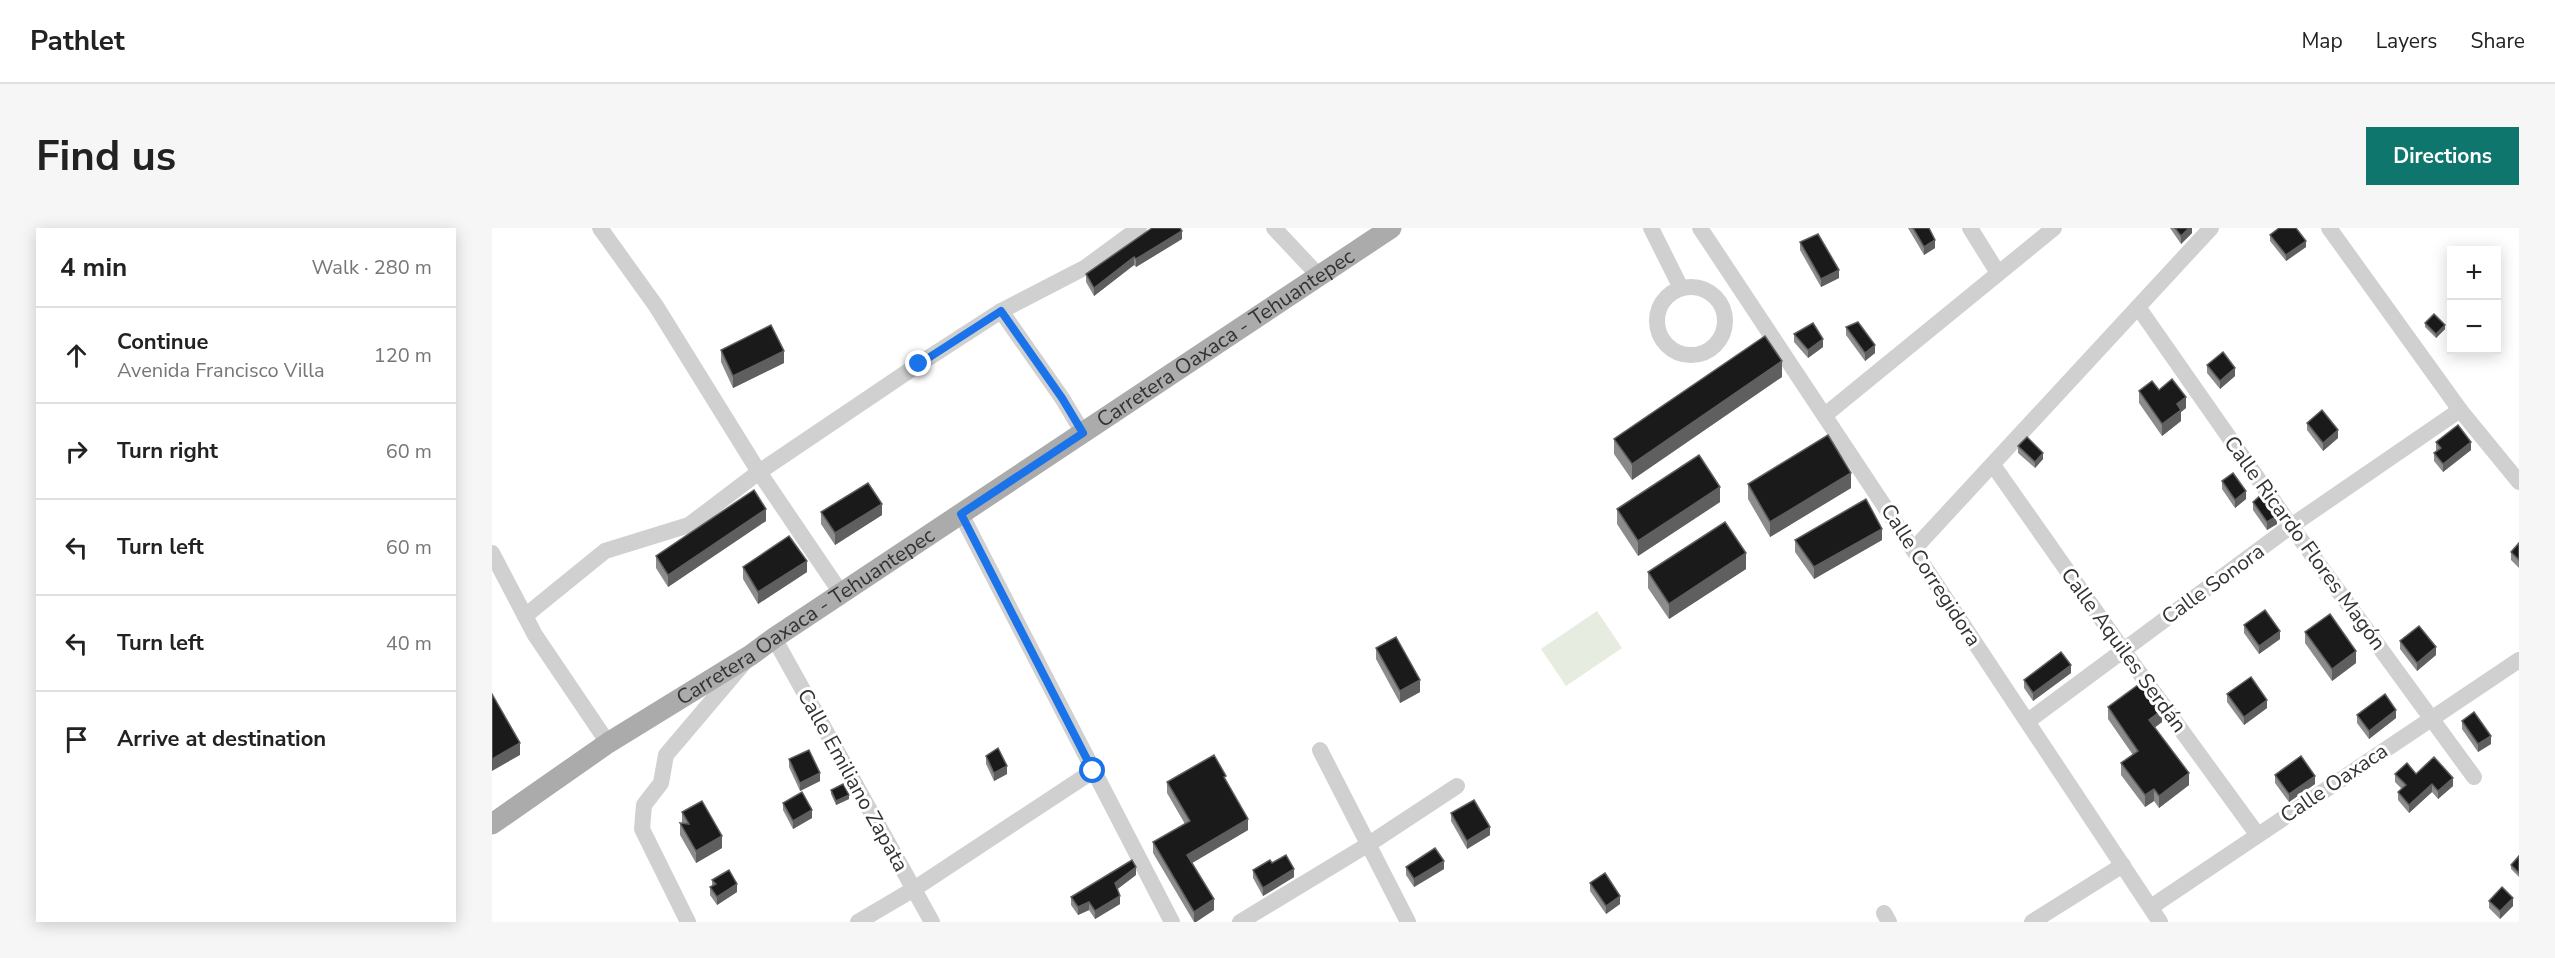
<!DOCTYPE html>
<meta charset="utf-8">
<style>
body{margin:0;font-family:"Nunito Sans",sans-serif;background:#f6f6f6;color:#222}
.controls{position:absolute;right:18px;top:18px;display:grid;overflow:hidden;border-radius:0px;box-shadow:0 3px 15px #0003}
.controls button{width:54px;height:54px;display:grid;place-items:center;padding:0;border:0;border-bottom:2px solid #e0e0e0;background:#fff;color:#222;font:30px sans-serif}
.stop{position:absolute;width:18px;height:18px;margin:-14px;border:4px solid #1a73e8;border-radius:50%;background:#fff}
.stop.end{background:#1a73e8;border-color:#fff;box-shadow:0 2px 6px #0008}
.list{margin:0;padding:0;list-style:none}
h2{display:flex;justify-content:space-between;align-items:center;height:78px;margin:0;padding:0 24px;font-size:26px}
h2 small{font-size:20px;font-weight:400;color:#767676}
.list li{display:grid;grid-template-columns:39px 1fr auto;gap:18px;align-items:center;box-sizing:border-box;height:96px;padding:0 24px;border-top:2px solid #e0e0e0}
.list b{display:block;font-size:22px;white-space:nowrap}
.list p{margin:0;font-size:20px;white-space:nowrap;color:#767676}
.list em{font-size:20px;font-style:normal;color:#767676}
.icon{flex:none;width:33px;height:33px;fill:none;stroke:currentColor;stroke-width:2;stroke-linecap:round;stroke-linejoin:round}
.map{position:relative;flex:none;width:2027px;height:694px;overflow:hidden;border-radius:0px}
header{display:flex;align-items:center;gap:36px;box-sizing:border-box;height:84px;padding:0 30px;background:#fff;border-bottom:2px solid #e0e0e0}
header strong{font-size:28px}
nav{display:flex;gap:33px;margin-inline-start:auto;font-size:21px}
.intro{display:flex;align-items:center;justify-content:space-between;box-sizing:border-box;height:144px;padding:0 36px}
h1{margin:0;font-size:42px}
.button{padding:15px 27px;border-radius:0px;background:#0f766e;color:#fff;font-size:21px;font-weight:700}
main{display:flex;gap:36px;padding:0 36px}
aside{flex:1;background:#fff;border-radius:0px;box-shadow:0 3px 15px #0003}
.map>svg:first-child{display:block}
</style>
<header>
<strong>Pathlet</strong>
<nav><a>Map</a><a>Layers</a><a>Share</a></nav>
</header>
<div class="intro"><h1>Find us</h1><a class="button">Directions</a></div>
<main>
<aside>
<h2>4 min<small>Walk · 280 m</small></h2>
<ul class="list">
<li><svg class="icon" aria-label="ahead" viewBox="0 0 24 24"><path d="M12 20V5M6 11l6-6 6 6"/></svg><div><b>Continue</b><p>Avenida Francisco Villa</p></div><em>120 m</em></li>
<li><svg class="icon" aria-label="right" viewBox="0 0 24 24"><path d="M7 20v-9h11M14 6l5 5-5 5"/></svg><div><b>Turn right</b></div><em>60 m</em></li>
<li><svg class="icon" aria-label="left" viewBox="0 0 24 24"><path d="M17 20v-9H6M10 6l-5 5 5 5"/></svg><div><b>Turn left</b></div><em>60 m</em></li>
<li><svg class="icon" aria-label="left" viewBox="0 0 24 24"><path d="M17 20v-9H6M10 6l-5 5 5 5"/></svg><div><b>Turn left</b></div><em>40 m</em></li>
<li><svg class="icon" aria-label="arrive" viewBox="0 0 24 24"><path d="M6 21V4h12l-3 4 3 4H6"/></svg><div><b>Arrive at destination</b></div></li>
</ul>
</aside>
<div class="map">
<svg width="2027" height="694" viewBox="0 0 2027 694">
<rect width="100%" height="100%" fill="#fff"/>
<!-- green -->
<path fill="#e6ecdf" d="M1105 383 1130 420 1074 458 1049 421Z"/>
<g fill="none" stroke-linecap="round" stroke-linejoin="round">
<!-- minor -->
<g stroke="#d0d0d0" stroke-width="16">
<path d="M108 0 164 78 267 244 349 365"/>
<path d="M782 0 827 48"/>
<path d="M1159 0 1189 60"/>
<path d="M1208 0 1668 694"/>
<path d="M1478 0 1506 45"/>
<path d="M1837 0 1968 182 2027 254"/>
<circle cx="1199" cy="93" r="34"/>
<path d="M1646 79 1799 298 1982 549"/>
<path d="M509 83 570 170 591 205"/>
<path d="M1333 187 1562 0"/>
<path d="M1501 237 1631 422 1765 606"/>
<path d="M469 286 680 694"/>
<path d="M1422 321 1719 0"/>
<path d="M0 325 43 407 116 515"/>
<path d="M33 388 113 323 197 297 267 244 427 136 509 83 594 39 647 0"/>
<path d="M282 410 440 694"/>
<path d="M1536 493 1799 298 1968 182"/>
<path d="M828 522 916 694"/>
<path d="M1659 679 2027 432"/>
<path d="M1392 685 1397 694"/>
<path d="M196 694 150 601 152 577 169 555 174 527 252 435"/>
<path d="M366 694 422 661 601 543"/>
<path d="M748 694 877 616 965 558"/>
<path d="M1540 694 1631 637"/>
</g>
<!-- major -->
<path stroke="#ababab" stroke-width="21" id="s1" d="M0 596 116 515 259 427 282 410 899 0"/>
</g>
<!-- wall -->
<g fill="#8c8c8c">
<path d="M1416 0H1437L1443 20 1432 27Z"/>
<path d="M1678 0H1700V5L1689 16Z"/>
<path d="M1778 7 1814 19 1794 33 1778 13Z"/>
<path d="M690 11 644 39 642 37 602 68 594 54V46Z"/>
<path d="M1308 14 1347 50 1329 59 1308 22Z"/>
<path d="M1933 95 1953 101 1944 110 1933 99Z"/>
<path d="M1354 99 1383 125 1373 133 1354 107Z"/>
<path d="M1302 106 1331 119 1316 130 1302 114Z"/>
<path d="M229 122 292 135 241 160 229 134Z"/>
<path d="M1715 137 1743 148 1728 161 1715 145Z"/>
<path d="M1290 149 1140 252 1122 226V211Z"/>
<path d="M1667 162 1694 180 1689 184V193L1670 208 1647 175V163Z"/>
<path d="M1815 195 1846 210 1831 223 1815 202Z"/>
<path d="M1944 214 1979 222 1951 244 1942 233V225L1945 223 1944 222Z"/>
<path d="M1526 218 1551 231 1543 240 1526 225Z"/>
<path d="M1730 253 1754 271 1743 280 1730 261Z"/>
<path d="M1256 256 1359 260 1278 309 1256 271Z"/>
<path d="M1228 274 1146 328 1125 296V281Z"/>
<path d="M1761 274 1785 296 1775 302 1761 282Z"/>
<path d="M329 284 390 287 343 317 329 296Z"/>
<path d="M274 293 176 359 164 340V328Z"/>
<path d="M1303 312H1390L1322 351 1303 324Z"/>
<path d="M2027 315V340L2019 332V324Z"/>
<path d="M251 339 315 344 266 376 251 351Z"/>
<path d="M1254 341 1177 391 1156 360V344Z"/>
<path d="M1752 397 1788 411 1767 426 1752 405Z"/>
<path d="M1813 404 1864 435 1840 453 1813 415Z"/>
<path d="M1908 413 1944 427 1925 443 1908 421Z"/>
<path d="M884 420 928 464 908 475 884 431Z"/>
<path d="M1579 445 1541 473 1532 460V452Z"/>
<path d="M1735 466 1775 480 1752 497 1735 474Z"/>
<path d="M1616 479 1670 494 1663 499 1697 557 1667 580 1662 573 1653 579 1629 547V535L1641 527 1616 491Z"/>
<path d="M1865 487 1904 490 1877 511 1865 495Z"/>
<path d="M1970 493 1999 516 1986 524 1970 501Z"/>
<path d="M494 528 515 546 502 553 494 536Z"/>
<path d="M297 531 328 553 308 563 297 539Z"/>
<path d="M1903 546H1924L1961 558 1946 571 1940 564 1917 585 1906 572V564L1910 561 1903 554Z"/>
<path d="M1783 547 1823 556 1797 574 1783 555Z"/>
<path d="M734 553 756 602 700 635 722 682 704 694H702L661 625V614L693 596 675 565V554Z"/>
<path d="M339 562 357 571 344 577 339 566Z"/>
<path d="M291 575 320 590 301 601 291 582Z"/>
<path d="M190 584 230 620 204 635 188 607V595H190Z"/>
<path d="M959 585 998 607 975 621 959 593Z"/>
<path d="M2027 628V649L2019 641V637Z"/>
<path d="M914 639 952 641 922 659 914 647Z"/>
<path d="M761 642 802 649 771 668 761 650Z"/>
<path d="M644 647 625 661 628 676 603 691 597 682 586 687 579 677V669Z"/>
<path d="M220 652 245 664 225 677 218 667V659L220 658Z"/>
<path d="M1098 655 1128 676 1114 686 1098 663Z"/>
<path d="M1997 673 2021 678 2008 691 1997 680Z"/>
</g>
<!-- shaded-wall -->
<g fill="#5f5f5f">
<path d="M1697 0H1700V5L1689 16V8Z"/>
<path d="M690 3V11L644 39V31Z"/>
<path d="M1443 12V20L1432 27V19Z"/>
<path d="M1814 13V19L1794 33V27Z"/>
<path d="M642 29V37L602 68V60Z"/>
<path d="M1347 42V50L1329 59V51Z"/>
<path d="M1953 97V101L1944 110V106Z"/>
<path d="M1331 111V119L1316 130V122Z"/>
<path d="M1383 117V125L1373 133V125Z"/>
<path d="M292 123V135L241 160V148Z"/>
<path d="M1290 133V149L1140 252V236Z"/>
<path d="M1743 140V148L1728 161V153Z"/>
<path d="M1694 169V180L1689 184V193L1670 208V196L1685 176Z"/>
<path d="M1846 202V210L1831 223V215Z"/>
<path d="M1979 214V222L1951 244V236Z"/>
<path d="M1551 225V231L1543 240V234Z"/>
<path d="M1359 245V260L1278 309V294Z"/>
<path d="M1228 259V274L1146 328V313Z"/>
<path d="M1754 263V271L1743 280V272Z"/>
<path d="M390 276V287L343 317V305Z"/>
<path d="M274 281V293L176 359V347Z"/>
<path d="M1785 288V296L1775 302V294Z"/>
<path d="M1390 301V312L1322 351V339Z"/>
<path d="M1254 325V341L1177 391V376Z"/>
<path d="M315 333V344L266 376V364Z"/>
<path d="M1788 403V411L1767 426V418Z"/>
<path d="M1944 419V427L1925 443V435Z"/>
<path d="M1864 423V435L1840 453V441Z"/>
<path d="M1579 437V445L1541 473V465Z"/>
<path d="M928 452V464L908 475V463Z"/>
<path d="M1775 472V480L1752 497V489Z"/>
<path d="M1670 482V494L1657 504V492Z"/>
<path d="M1904 482V490L1877 511V503Z"/>
<path d="M1999 508V516L1986 524V516Z"/>
<path d="M28 515V527L0 543V531Z"/>
<path d="M515 538V546L502 553V545Z"/>
<path d="M328 545V553L308 563V555Z"/>
<path d="M1697 545V557L1667 580V568Z"/>
<path d="M1823 548V556L1797 574V566Z"/>
<path d="M1961 550V558L1946 571V563Z"/>
<path d="M1940 556V564L1917 585V577Z"/>
<path d="M1662 561V573L1653 579V567Z"/>
<path d="M357 567V571L344 577V573Z"/>
<path d="M320 582V590L301 601V593Z"/>
<path d="M756 591V602L695 638V627Z"/>
<path d="M998 599V607L975 621V613Z"/>
<path d="M230 608V620L204 635V623Z"/>
<path d="M952 633V641L922 659V651Z"/>
<path d="M644 639V647L623 663V655Z"/>
<path d="M802 641V649L771 668V660Z"/>
<path d="M245 656V664L225 677V669Z"/>
<path d="M628 668V676L603 691V683Z"/>
<path d="M1128 668V676L1114 686V678Z"/>
<path d="M2021 670V678L2008 691V683Z"/>
<path d="M722 671V682L704 694H702V684Z"/>
<path d="M597 674V682L586 687V679Z"/>
</g>
<!-- building -->
<g fill="#1a1a1a" stroke="#5f5f5f" stroke-width="1.5">
<path d="M660 0H688L690 3 644 31 642 29 602 60 594 46Z"/>
<path d="M1421 0H1437L1443 12 1432 19Z"/>
<path d="M1683 0H1697L1689 8Z"/>
<path d="M1787 0H1804L1814 13 1794 27 1778 7Z"/>
<path d="M1326 6 1347 42 1329 51 1308 14Z"/>
<path d="M1942 86 1953 97 1944 106 1933 95Z"/>
<path d="M1366 94 1383 117 1373 125 1354 99Z"/>
<path d="M1321 95 1331 111 1316 122 1302 106Z"/>
<path d="M279 97 292 123 241 148 229 122Z"/>
<path d="M1273 108 1290 133 1140 236 1122 211Z"/>
<path d="M1731 124 1743 140 1728 153 1715 137Z"/>
<path d="M1680 151 1694 169 1685 176 1689 182 1670 196 1647 163 1660 153 1667 162Z"/>
<path d="M1830 182 1846 202 1831 215 1815 195Z"/>
<path d="M1966 197 1979 214 1951 236 1942 225 1949 220 1944 214Z"/>
<path d="M1336 207 1359 245 1278 294 1256 256Z"/>
<path d="M1535 209 1551 225 1543 234 1526 218Z"/>
<path d="M1207 227 1228 259 1146 313 1125 281Z"/>
<path d="M1741 245 1754 263 1743 272 1730 253Z"/>
<path d="M376 255 390 276 343 305 329 284Z"/>
<path d="M262 262 274 281 176 347 164 328Z"/>
<path d="M1770 266 1785 288 1775 294 1761 274Z"/>
<path d="M1374 271 1390 301 1322 339 1303 312Z"/>
<path d="M1233 294 1254 325 1177 376 1156 344Z"/>
<path d="M297 308 315 333 266 364 251 339Z"/>
<path d="M2027 315V332L2019 324Z"/>
<path d="M1773 382 1788 403 1767 418 1752 397Z"/>
<path d="M1838 386 1864 423 1840 441 1813 404Z"/>
<path d="M1927 398 1944 419 1925 435 1908 413Z"/>
<path d="M904 409 928 452 908 463 884 420Z"/>
<path d="M1569 424 1579 437 1541 465 1532 452Z"/>
<path d="M1759 449 1775 472 1752 489 1735 466Z"/>
<path d="M1650 454 1670 482 1657 492 1697 545 1667 568 1662 561 1653 567 1629 535 1646 523 1616 479Z"/>
<path d="M0 466 28 515 0 531Z"/>
<path d="M1893 466 1904 482 1877 503 1865 487Z"/>
<path d="M1982 484 1999 508 1986 516 1970 493Z"/>
<path d="M506 520 515 538 502 545 494 528Z"/>
<path d="M317 522 328 545 308 555 297 531Z"/>
<path d="M722 527 734 548 732 549 756 591 695 627 722 671 702 684 661 614 698 593 675 554Z"/>
<path d="M1809 528 1823 548 1797 566 1783 547Z"/>
<path d="M1942 529 1961 550 1946 563 1940 556 1917 577 1906 564 1914 557 1903 546 1915 535 1924 546Z"/>
<path d="M351 556 357 567 344 573 339 562Z"/>
<path d="M310 564 320 582 301 593 291 575Z"/>
<path d="M982 572 998 599 975 613 959 585Z"/>
<path d="M210 573 230 608 204 623 188 595 197 596 190 584Z"/>
<path d="M943 620 952 633 922 651 914 639Z"/>
<path d="M794 627 802 641 771 660 761 642 778 632 780 635Z"/>
<path d="M2027 628V645L2019 637Z"/>
<path d="M640 632 644 639 623 655 628 668 603 683 597 674 586 679 579 669Z"/>
<path d="M237 642 245 656 225 669 218 659 224 656 220 652Z"/>
<path d="M1113 645 1128 668 1114 678 1098 655Z"/>
<path d="M2010 659 2021 670 2008 683 1997 673Z"/>
</g>
<g fill="none" stroke-linecap="round" stroke-linejoin="round">
<!-- route -->
<path stroke="#1a73e8" stroke-width="8" d="M427 136 509 83 570 170 591 205 469 286 601 543"/>
</g>
<g text-anchor="middle" dominant-baseline="central" stroke-width="6" stroke-linejoin="round" paint-order="stroke">
<!-- street labels -->
<g font-size="21" fill="#333" stroke="#fff">
<text stroke="none"><textPath href="#s1" startOffset="880">Carretera Oaxaca - Tehuantepec</textPath></text>
<text transform="translate(1813 315) rotate(54)">Calle Ricardo Flores Magón</text>
<text transform="translate(1439 347) rotate(57)">Calle Corregidora</text>
<text transform="translate(1721 356) rotate(-36)">Calle Sonora</text>
<text stroke="none"><textPath href="#s1" startOffset="376">Carretera Oaxaca - Tehuantepec</textPath></text>
<text transform="translate(1632 422) rotate(54)">Calle Aquiles Serdán</text>
<text transform="translate(361 552) rotate(61)">Calle Emiliano Zapata</text>
<text transform="translate(1842 555) rotate(-34)">Calle Oaxaca</text>
</g>
</g>
</svg>
<div class="controls">
<button>+</button>
<button>−</button>
</div>
<div class="stop" style="left:601px;top:543px"></div>
<div class="stop end" style="left:427px;top:136px"></div>
</div>
</main>
